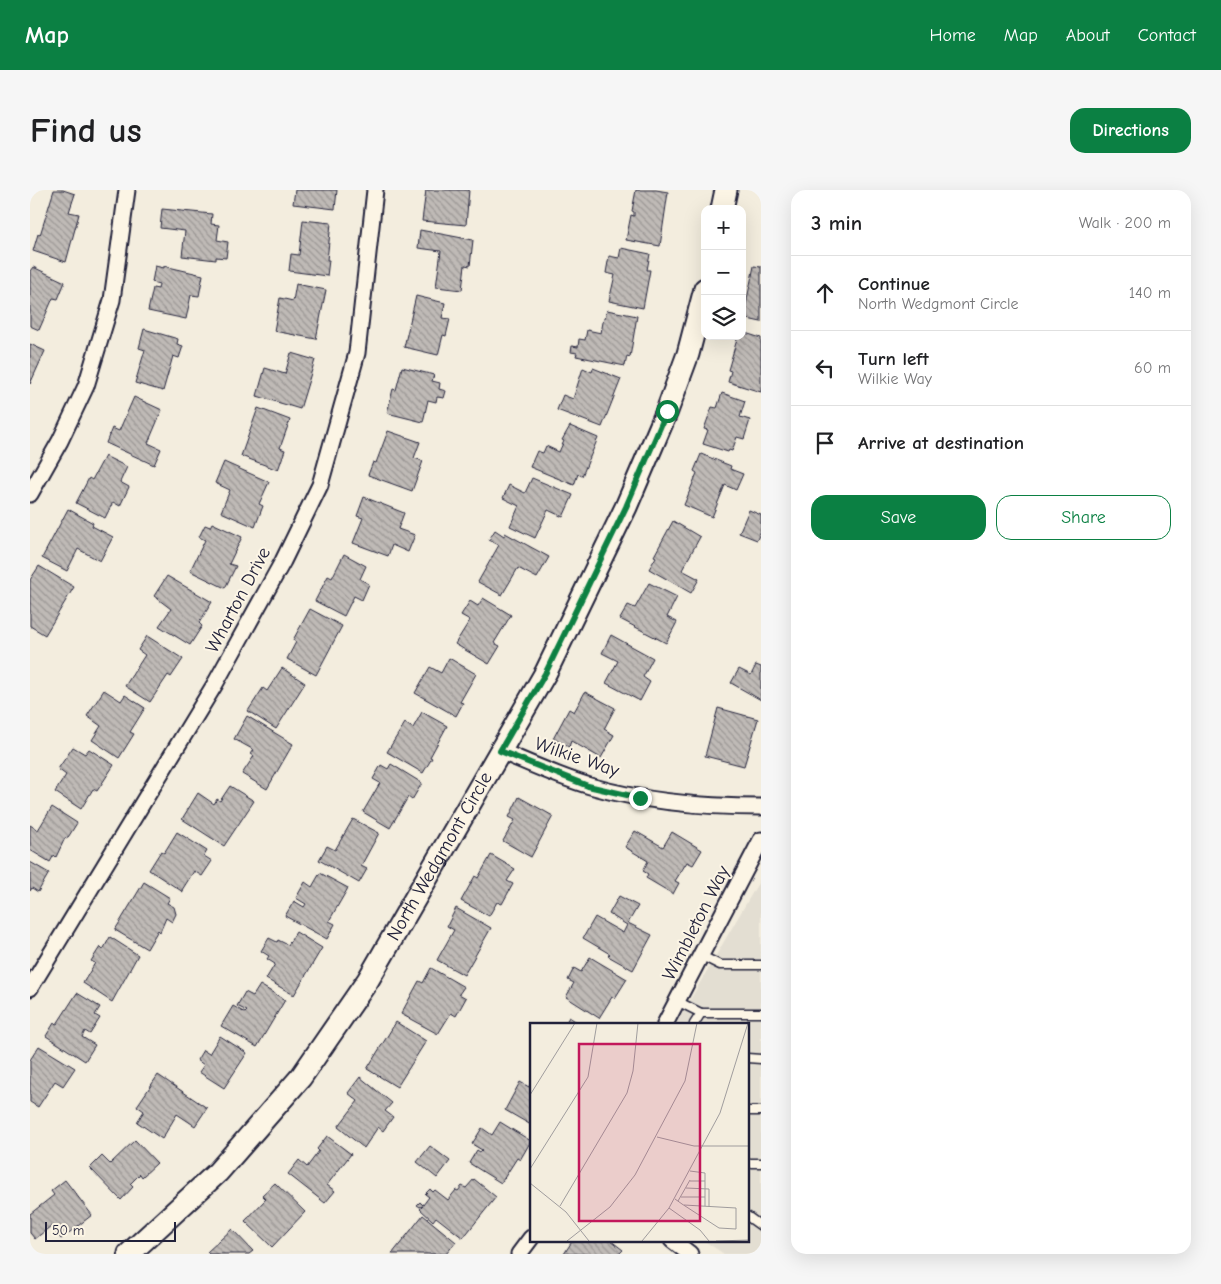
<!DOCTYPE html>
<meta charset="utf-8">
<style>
body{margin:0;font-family:"Comic Neue",sans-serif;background:#f6f6f6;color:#202124}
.controls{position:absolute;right:15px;top:15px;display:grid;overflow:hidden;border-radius:10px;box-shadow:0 5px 20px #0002}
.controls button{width:45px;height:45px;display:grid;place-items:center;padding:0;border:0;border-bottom:1px solid #e0e0e0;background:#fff;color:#202124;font:25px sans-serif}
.scale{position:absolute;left:15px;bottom:12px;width:131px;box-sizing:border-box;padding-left:5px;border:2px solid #22223b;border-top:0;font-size:14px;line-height:18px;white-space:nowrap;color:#22223b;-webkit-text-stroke:4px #fcf5e5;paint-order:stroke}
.stop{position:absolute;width:15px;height:15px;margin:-11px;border:4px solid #0b8043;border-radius:50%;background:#fff}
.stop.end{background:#0b8043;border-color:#fff;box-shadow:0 1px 5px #0008}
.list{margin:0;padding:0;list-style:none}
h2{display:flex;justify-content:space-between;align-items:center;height:65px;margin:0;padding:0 20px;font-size:21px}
h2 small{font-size:16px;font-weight:400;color:#757577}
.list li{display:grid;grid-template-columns:32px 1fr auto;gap:15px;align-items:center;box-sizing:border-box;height:75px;padding:0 20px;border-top:1px solid #e0e0e0}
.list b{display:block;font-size:19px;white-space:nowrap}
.list p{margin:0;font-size:16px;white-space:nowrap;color:#757577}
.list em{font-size:16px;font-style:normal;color:#757577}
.actions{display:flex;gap:10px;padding:15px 20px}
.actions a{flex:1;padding:11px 0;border:1px solid #0b8043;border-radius:15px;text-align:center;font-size:18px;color:#0b8043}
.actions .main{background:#0b8043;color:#fff}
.icon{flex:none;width:28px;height:28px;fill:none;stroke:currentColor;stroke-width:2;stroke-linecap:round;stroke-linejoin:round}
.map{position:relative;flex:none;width:731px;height:1064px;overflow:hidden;border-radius:15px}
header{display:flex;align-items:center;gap:30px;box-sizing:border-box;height:70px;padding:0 25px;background:#0b8043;color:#fff}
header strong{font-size:24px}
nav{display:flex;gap:28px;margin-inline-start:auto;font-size:18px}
.intro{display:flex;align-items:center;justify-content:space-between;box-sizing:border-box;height:120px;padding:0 30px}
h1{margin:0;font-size:35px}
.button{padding:12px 22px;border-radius:15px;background:#0b8043;color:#fff;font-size:18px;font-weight:700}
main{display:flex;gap:30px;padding:0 30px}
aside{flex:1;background:#fff;border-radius:15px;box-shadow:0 5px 20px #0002}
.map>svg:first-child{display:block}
</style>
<header>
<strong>Map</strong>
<nav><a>Home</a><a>Map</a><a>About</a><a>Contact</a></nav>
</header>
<div class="intro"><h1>Find us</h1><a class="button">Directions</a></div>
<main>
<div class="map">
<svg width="731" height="1064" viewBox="0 0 731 1064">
<defs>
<pattern id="building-back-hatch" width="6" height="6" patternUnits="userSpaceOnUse" patternTransform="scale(1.25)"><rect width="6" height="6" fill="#bfbab6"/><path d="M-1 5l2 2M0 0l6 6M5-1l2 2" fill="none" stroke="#9b9795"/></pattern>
</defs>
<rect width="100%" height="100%" fill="#f3edde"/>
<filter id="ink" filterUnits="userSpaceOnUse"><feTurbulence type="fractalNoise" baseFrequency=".02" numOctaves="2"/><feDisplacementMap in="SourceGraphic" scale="10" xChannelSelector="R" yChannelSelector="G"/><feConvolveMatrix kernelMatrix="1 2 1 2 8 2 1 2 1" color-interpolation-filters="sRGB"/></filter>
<g filter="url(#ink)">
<!-- built -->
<path fill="#e3ded2" d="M731 688V1064H694L673 1050H717V834H646Z"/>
<!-- building -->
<g fill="url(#building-back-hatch)" stroke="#22223b">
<path d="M24 0H33L45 4 39 22 49 24 36 72 3 61 8 44 10 45Z"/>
<path d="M265 0H307L305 19 263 14Z"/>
<path d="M396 0H439L436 35 392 31Z"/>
<path d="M606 0H626L638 2 630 56 596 50 601 25 604 26V22L602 21Z"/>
<path d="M132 19 182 24 181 34 189 35 187 50 198 52 196 68 186 67V70L152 66 155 41 130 38Z"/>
<path d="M273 30 301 33 297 70H299L297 86 259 81 261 64 269 65Z"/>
<path d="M390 40 443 50 440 76 435 75 432 100 406 97 411 61 388 58Z"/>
<path d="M591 58 620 64 617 80H620L613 118 579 111 585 85 576 83 579 66 589 68Z"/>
<path d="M125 76 134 78V76L173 85 169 106 161 105 156 129 118 121 123 98 128 99 129 94 122 92Z"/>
<path d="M724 76 731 77V132L713 128Z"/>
<path d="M3 77 35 92 28 109 23 108 9 140 0 136V81Z"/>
<path d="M266 94 296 100 286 149 244 141 250 108 263 111Z"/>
<path d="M386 106 415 113 412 128 420 129 416 146 413 145 408 165 374 157Z"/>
<path d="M577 120 607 126 600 167 597 166 595 176 546 166 547 163 541 162 542 156 548 157 549 149 555 150 557 140 571 143 574 127 575 128Z"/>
<path d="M114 139 148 149 147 154 153 156 149 168 143 166 133 201 105 193 115 160 109 158Z"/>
<path d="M712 142 731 148V202L698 192 701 181 698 180 708 146H712Z"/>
<path d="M0 154 15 161 0 194Z"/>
<path d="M261 163 285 170 270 219 227 206 235 178 255 184Z"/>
<path d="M372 177 404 185 402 191 410 193 409 199 416 201 414 208 407 207 406 212 398 210 393 232 357 223 363 199 366 200Z"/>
<path d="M553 178 562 182 563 178 591 189 572 237 527 220 533 205 543 209Z"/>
<path d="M692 203 715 211 710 227 720 230 714 249 707 247 702 261 699 260 698 262 673 254 678 240 674 239 682 217 687 218Z"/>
<path d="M104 207 132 220 118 253 131 259 124 275 76 253 82 238 89 241Z"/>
<path d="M228 218 260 230 250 258 255 260 248 280 211 266Z"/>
<path d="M540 236 568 248 552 286 548 284 544 295 500 277 507 261 513 263 516 256 529 262 534 251 532 250Z"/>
<path d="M358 241 390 252 384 268 393 271 382 301 338 285 343 272 346 273Z"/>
<path d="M671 264 701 276 700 279 713 284 706 300 695 295 682 327 654 315 667 283 664 281Z"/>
<path d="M75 266 97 277 90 292 99 297 90 316 83 312 75 328 46 313 59 288 62 290Z"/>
<path d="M194 272 239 292 229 314 233 316 225 337 191 322 200 300 185 293Z"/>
<path d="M502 288 543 305 533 327 518 320 505 348 480 336 489 316 473 308 479 295 495 303Z"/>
<path d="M334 307 374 323 368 339 385 345 378 362 362 355 358 366 323 353 333 328 327 326Z"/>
<path d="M38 319 63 333 62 336 83 347 70 371 48 359 37 381 12 368Z"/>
<path d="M719 320 731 325V340L727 350 709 343Z"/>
<path d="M643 331 670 347 652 380 669 389 661 403 619 379 626 367 624 366Z"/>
<path d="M182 333 212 347 199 374 206 376 195 398 160 381 175 350 169 347 175 335 180 337Z"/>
<path d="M465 340 474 346 475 343 519 367 507 388 488 378 472 405 448 392 469 355 459 350Z"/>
<path d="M314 364 336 376 330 389 339 394 332 410 324 406 314 426 285 411 298 386 302 388Z"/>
<path d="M9 376 44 397 15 445 0 436V390Z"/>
<path d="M137 386 182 412 169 433 172 436 160 455 129 436 141 419 124 406Z"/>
<path d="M619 393 647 407 637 427 647 432 636 453 590 429 598 415 605 418Z"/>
<path d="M453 408 481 425 464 453 470 456 459 474 425 454 440 430 431 425 440 411 448 416Z"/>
<path d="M280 419 312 436 286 485 257 469 266 452 263 450Z"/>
<path d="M581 445 623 468 613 487 620 492 610 511 576 493 588 471 572 463Z"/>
<path d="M117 446 153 469 141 487 138 485 120 512 95 496 115 465 108 460Z"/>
<path d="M419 468 446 484 430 512 433 513 426 526 385 503 400 477 411 483Z"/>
<path d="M726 475 731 477V510L701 493 709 479 721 485Z"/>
<path d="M252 478 275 493 246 539 218 521 233 498 237 501Z"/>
<path d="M74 500 91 511 95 505 115 518 100 542 104 544 89 568 62 550 71 536 57 526Z"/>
<path d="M555 502 585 518 574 539 584 545 571 568 541 551 539 557 523 549 539 519 544 522Z"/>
<path d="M688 518 728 529 714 576 675 566Z"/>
<path d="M392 522 417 536 400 567 402 568 393 583 357 562 375 533 383 538Z"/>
<path d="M217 526 263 554 237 599 212 584 224 566 221 564 224 560 204 549Z"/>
<path d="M43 557 55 564 59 559 84 575 67 601 63 599 51 619 25 602 36 585 28 579Z"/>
<path d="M361 574 392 593 382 610 378 607 360 638 333 622 350 593 343 589 351 575 358 579Z"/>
<path d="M200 596 224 611 194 656 152 629 168 603 184 614 187 609 190 611Z"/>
<path d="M489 607 523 626 501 667 473 651 485 630 479 627Z"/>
<path d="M22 617 47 633 37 649 35 648 26 667 24 665 20 672 0 660V635L8 640Z"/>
<path d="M323 629 349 643 331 676 337 679 329 693 289 670 297 656 305 660Z"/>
<path d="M605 641 633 657 642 642 672 660 663 675 657 672 645 691 649 693 643 704 616 688 618 684 613 681 618 671 595 657Z"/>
<path d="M147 642 177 661 174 666 182 671 172 686 164 681 152 700 153 702 119 680 131 661 134 663Z"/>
<path d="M461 665 485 679 477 691 483 694 472 714 467 712 459 726 431 711 445 686 448 688Z"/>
<path d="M0 672 19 683 8 702 2 698 0 701Z"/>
<path d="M290 683 318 698 299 731 305 734 297 749 255 726 264 711 274 717 276 714 266 708 275 692 282 697Z"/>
<path d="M114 692 140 708 137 713 144 717 146 724 142 732 136 728 130 742 128 740 117 759 85 740Z"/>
<path d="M589 706 608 716 598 733 622 745 603 780 578 766 580 764 553 748 565 727 593 743 597 735 579 724Z"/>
<path d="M426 718 461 738 434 785 407 770 424 740 417 736Z"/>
<path d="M266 742 292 758 264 805 236 789 245 774 237 769 239 766 231 761 239 748 247 752 248 750 258 755Z"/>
<path d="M80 747 108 765 82 812 53 793 65 773 61 771 70 757 73 760Z"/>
<path d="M560 767 597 789 585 808 582 807 569 828 536 807 544 793 538 790 544 778 551 782Z"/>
<path d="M401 778 434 797 429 804 436 808 426 826 421 823 408 844 371 824 389 791 393 793Z"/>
<path d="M230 795 255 810 227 857 191 836 203 816 215 823 217 821 207 816 215 802 223 806Z"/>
<path d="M47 803 70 817 65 825 70 828 60 844 55 841 52 847 65 855 55 871 16 846 24 833 27 834Z"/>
<path d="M539 827 550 834H535Z"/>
<path d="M366 832 396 851 367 897 337 879Z"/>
<path d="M190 846 217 863 194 898 169 882 174 875 167 870 173 860 179 864Z"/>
<path d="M9 856 45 878 33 896 25 891 8 917 0 912V870Z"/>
<path d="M128 885 177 918 165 936 147 924 132 949 107 932 114 921 107 916Z"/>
<path d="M330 887 362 913 355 921 363 927 353 941 348 937 334 958 308 937 328 911 318 903Z"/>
<path d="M490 892 499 897 501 893V935L475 920Z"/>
<path d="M470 932 501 951 490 970 487 968 471 993 439 973 447 960 450 962 452 960 442 954 452 938 462 945Z"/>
<path d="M297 946 321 964 297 995 305 1001 295 1013 258 984 269 970 277 977 289 961 287 959Z"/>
<path d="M105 950 127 973 112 987 110 984 100 994 103 997 91 1010 60 978 72 966 80 974Z"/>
<path d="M400 956 420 971 407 988 387 972Z"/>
<path d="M444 989 466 1007 433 1048 406 1027 403 1031 390 1019 393 1016 390 1017 387 1015 390 1012 393 1015 399 1007 395 1004 400 999 403 1002 405 1000 418 1010 426 1000 428 1001 432 996 436 998Z"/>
<path d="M35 990 62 1025 31 1049 21 1036 5 1049 0 1043V1024L24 1005 21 1001Z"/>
<path d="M245 993 275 1022 242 1057 215 1031 236 1009 232 1005Z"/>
<path d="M393 1025 426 1052 416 1064H362Z"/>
<path d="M202 1039 223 1061 219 1064H179L177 1062Z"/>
<path d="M543 1050H580L593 1060 589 1064H534Z"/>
</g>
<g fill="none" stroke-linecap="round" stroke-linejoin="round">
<defs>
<g id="lane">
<path d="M672 766 690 775H731"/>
<path d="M647 811 671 823 664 834"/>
<path d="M671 823H731"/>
<path d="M717 868 731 869"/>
<path d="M717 921H731"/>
<path d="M717 973H731"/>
<path d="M717 1026 731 1036"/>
</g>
<g id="street">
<path d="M0 304 30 251 56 196 82 110 97 0"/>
<path d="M470 561C499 573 529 587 560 596 615 612 674 617 731 617"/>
<path d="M0 798 185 494 253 371 290 295 327 163 345 0"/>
<path d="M635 834 731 650"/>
<path d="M642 1050 660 1064"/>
<path d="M489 1064 501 1048"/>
</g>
<g id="secondary">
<path d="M692 19 696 0"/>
<path id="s1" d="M99 1064 188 982 271 887 338 790 516 482 596 317 637 221 658 164 675 99"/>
</g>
</defs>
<!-- lane casing -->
<use href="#lane" stroke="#22223b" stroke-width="11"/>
<!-- street casing -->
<use href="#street" stroke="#22223b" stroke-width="19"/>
<!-- secondary casing -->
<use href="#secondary" stroke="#22223b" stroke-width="25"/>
<!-- lane -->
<use href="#lane" stroke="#fcf5e5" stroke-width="8"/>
<!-- street -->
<use href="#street" stroke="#fcf5e5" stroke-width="15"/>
<!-- secondary -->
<use href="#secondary" stroke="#fcf5e5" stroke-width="21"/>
</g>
</g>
<g fill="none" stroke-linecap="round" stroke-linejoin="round" filter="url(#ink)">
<!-- route -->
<path stroke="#0b8043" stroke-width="6" d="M610 608 558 596 470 561 516 482 596 317 637 221"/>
</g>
<g text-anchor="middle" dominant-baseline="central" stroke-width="4" stroke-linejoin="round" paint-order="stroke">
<!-- street labels -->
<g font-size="19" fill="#22223b" stroke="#fcf5e5">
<text transform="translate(208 410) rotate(-62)">Wharton Drive</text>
<text transform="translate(547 567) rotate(19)">Wilkie Way</text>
<text stroke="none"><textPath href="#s1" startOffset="508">North Wedgmont Circle</textPath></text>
<text transform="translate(666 733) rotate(-63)">Wimbleton Way</text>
</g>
</g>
<!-- overview -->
<g transform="translate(500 833)">
<rect width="219" height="219" fill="#f3edde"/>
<path fill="none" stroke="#9f9c9d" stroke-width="1" d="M0 72 45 0M127 114 164 123H219M0 146 58 54 67 0M160 148 175 150V158M160 158H175V183M0 160 36 189 59 218M156 165 179 166V184M151 174H175M145 176 152 181 189 205 206 206V185L154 182M148 178 160 157M30 183 97 70 103 48 108 0M139 185 170 207 179 218M37 218 80 184 105 152 155 58 167 0M112 218 139 185 190 90 218 0M186 218 219 217"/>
<path fill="#c2185b" fill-opacity="0.15" stroke="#c2185b" stroke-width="2.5" d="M49 21H170V198H49Z"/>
<rect width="219" height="219" fill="none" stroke="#22223b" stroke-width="2.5"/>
</g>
</svg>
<div class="controls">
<button>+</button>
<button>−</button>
<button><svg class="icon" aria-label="layers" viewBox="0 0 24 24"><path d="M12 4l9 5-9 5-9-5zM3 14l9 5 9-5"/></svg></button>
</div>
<div class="scale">50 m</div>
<div class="stop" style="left:637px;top:221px"></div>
<div class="stop end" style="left:610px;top:608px"></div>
</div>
<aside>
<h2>3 min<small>Walk · 200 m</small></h2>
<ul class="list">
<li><svg class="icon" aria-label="ahead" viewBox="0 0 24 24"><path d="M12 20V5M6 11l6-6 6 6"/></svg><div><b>Continue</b><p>North Wedgmont Circle</p></div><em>140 m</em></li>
<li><svg class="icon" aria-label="left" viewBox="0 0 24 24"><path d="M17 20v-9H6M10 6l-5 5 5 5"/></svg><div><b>Turn left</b><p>Wilkie Way</p></div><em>60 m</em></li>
<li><svg class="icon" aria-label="arrive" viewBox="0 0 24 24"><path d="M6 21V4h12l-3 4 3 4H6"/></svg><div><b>Arrive at destination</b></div></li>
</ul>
<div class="actions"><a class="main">Save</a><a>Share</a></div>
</aside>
</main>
